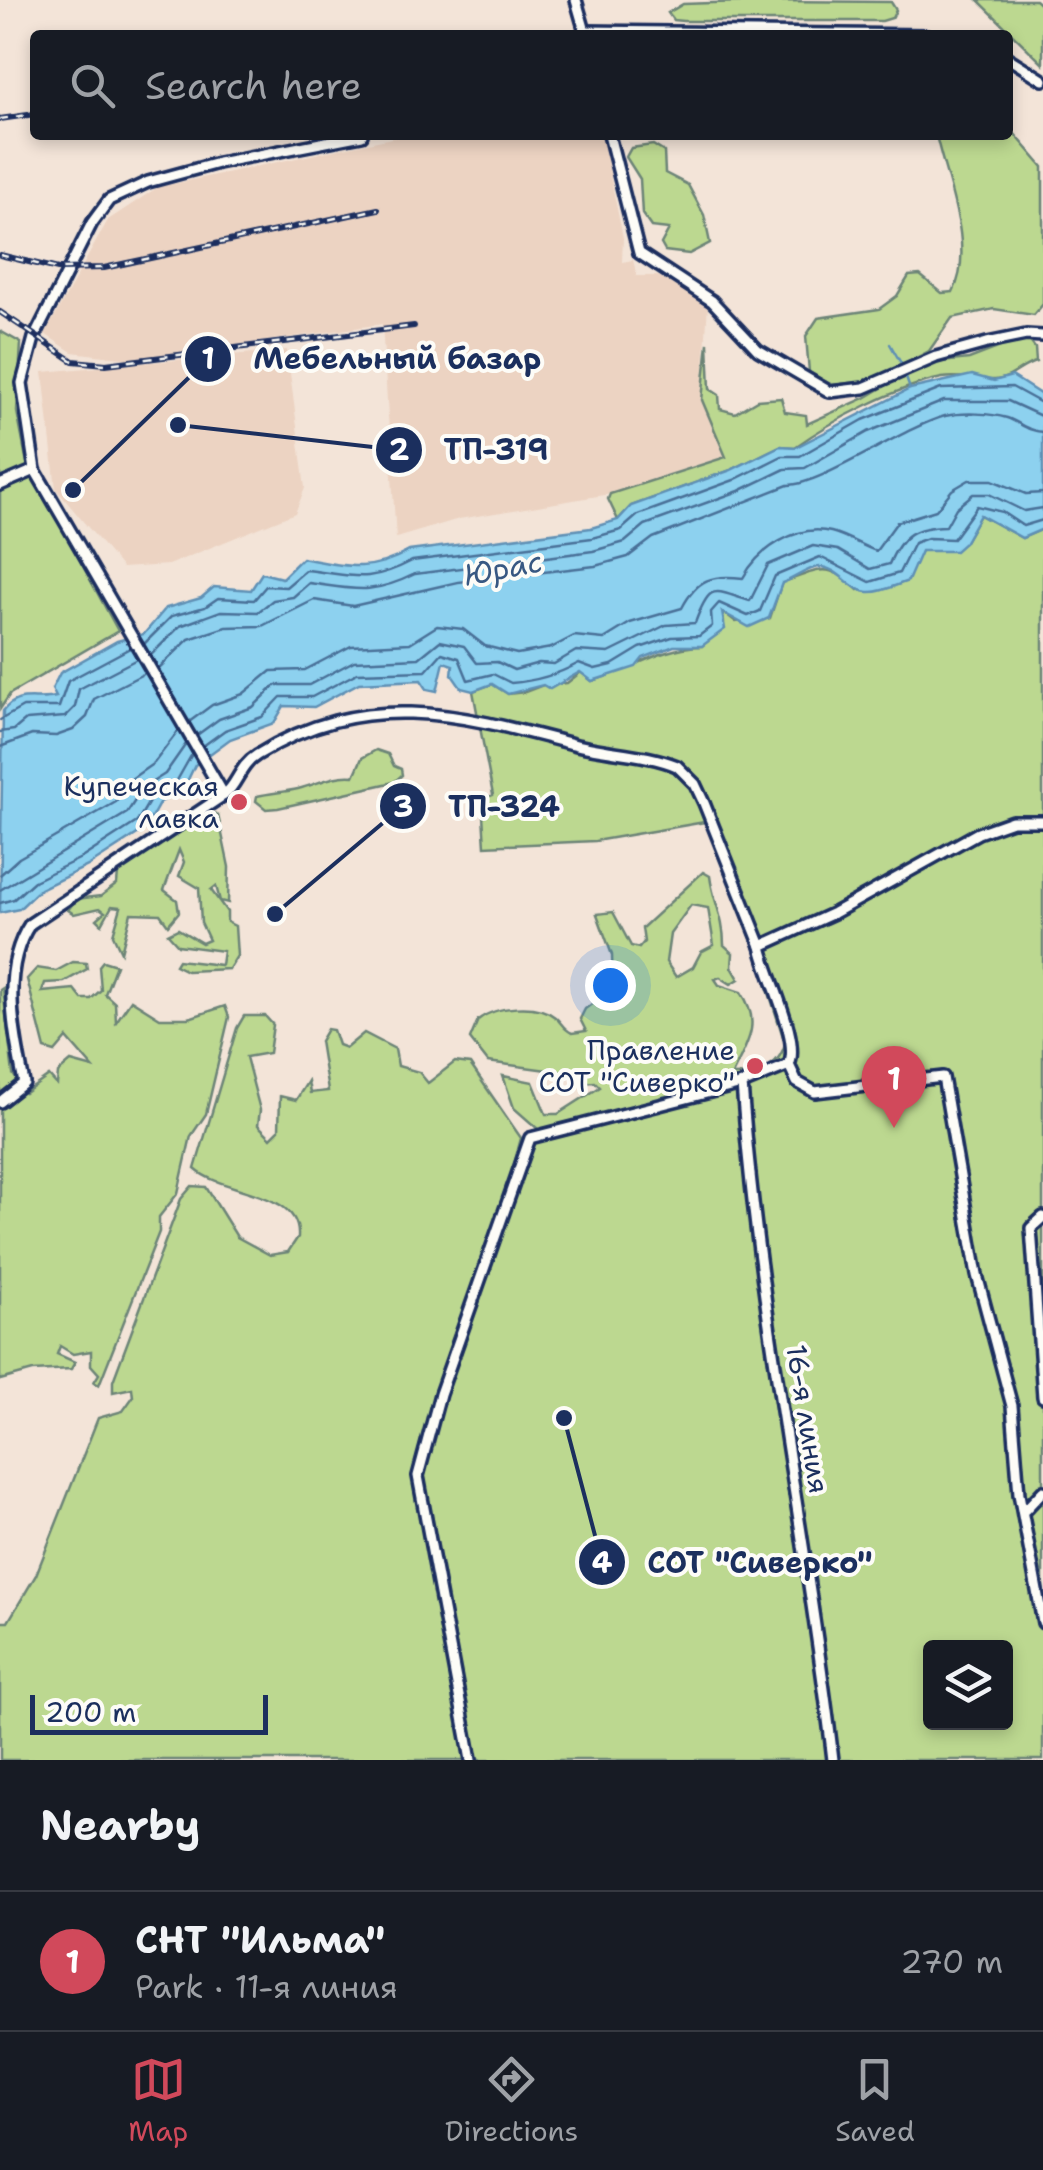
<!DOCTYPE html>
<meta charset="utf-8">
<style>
body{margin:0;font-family:"Shantell Sans",sans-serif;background:#20242c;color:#f1f3f6}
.controls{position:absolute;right:30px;bottom:30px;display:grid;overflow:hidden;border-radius:10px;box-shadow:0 5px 15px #0003}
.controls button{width:90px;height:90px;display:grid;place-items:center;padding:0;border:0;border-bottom:2px solid #363941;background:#171b24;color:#f1f3f6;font:50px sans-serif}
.scale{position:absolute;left:30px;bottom:25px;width:238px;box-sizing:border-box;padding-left:10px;border:5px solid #1b2f5e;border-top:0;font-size:28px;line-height:35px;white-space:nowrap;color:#1b2f5e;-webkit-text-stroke:8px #fdfcf7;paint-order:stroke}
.you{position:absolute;left:610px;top:985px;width:35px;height:35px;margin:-25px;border:8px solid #fff;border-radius:50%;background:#1a73e8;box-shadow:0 0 0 15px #1a73e833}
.badge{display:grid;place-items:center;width:65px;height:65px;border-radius:50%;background:#d1495b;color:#fff;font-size:32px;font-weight:700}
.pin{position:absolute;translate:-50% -82px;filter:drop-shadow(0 2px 5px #0008)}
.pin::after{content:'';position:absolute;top:52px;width:35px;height:30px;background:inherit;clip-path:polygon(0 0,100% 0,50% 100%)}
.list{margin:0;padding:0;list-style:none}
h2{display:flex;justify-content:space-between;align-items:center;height:130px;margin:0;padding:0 40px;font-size:42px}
h2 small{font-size:32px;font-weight:400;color:#9ea1a6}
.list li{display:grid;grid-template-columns:65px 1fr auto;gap:30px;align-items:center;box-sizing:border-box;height:140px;padding:0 40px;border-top:2px solid #363941}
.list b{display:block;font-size:38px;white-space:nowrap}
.list p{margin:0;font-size:32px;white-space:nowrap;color:#9ea1a6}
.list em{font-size:32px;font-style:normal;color:#9ea1a6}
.icon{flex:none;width:55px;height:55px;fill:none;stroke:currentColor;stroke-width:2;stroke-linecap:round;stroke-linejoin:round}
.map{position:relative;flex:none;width:1043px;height:1760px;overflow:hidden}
.search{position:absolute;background:#171b24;box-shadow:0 5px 15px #0003;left:30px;right:30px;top:30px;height:110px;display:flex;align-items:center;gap:25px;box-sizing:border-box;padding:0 35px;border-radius:10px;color:#9ea1a6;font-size:38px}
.sheet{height:270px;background:#171b24}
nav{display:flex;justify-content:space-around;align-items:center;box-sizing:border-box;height:140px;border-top:2px solid #363941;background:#171b24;font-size:28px;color:#9ea1a6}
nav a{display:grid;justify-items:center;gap:5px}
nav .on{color:#d1495b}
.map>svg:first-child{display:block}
</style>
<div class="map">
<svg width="1043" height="1760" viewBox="0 0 1043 1760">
<rect width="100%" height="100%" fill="#f3e4d8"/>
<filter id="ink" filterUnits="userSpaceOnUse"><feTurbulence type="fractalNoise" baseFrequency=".01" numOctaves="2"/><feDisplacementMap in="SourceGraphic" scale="20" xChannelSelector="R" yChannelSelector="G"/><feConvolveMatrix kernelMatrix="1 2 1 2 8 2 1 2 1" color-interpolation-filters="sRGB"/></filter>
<g filter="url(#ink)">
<!-- built -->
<g fill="#ecd3c2">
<path d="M406 135H602L623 238 622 262 633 260 637 276H658L708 304 702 400 726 457 610 494 459 519 396 538 382 324 137 360 72 352 45 334 108 220 158 187Z"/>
<path d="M287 350 305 488 295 513 168 565 122 568 56 489 43 372Z"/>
</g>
<!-- green -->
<g fill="#bcd890" stroke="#6c8477" stroke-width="2.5" fill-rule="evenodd">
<path d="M978 0H1035L1043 7V64Z"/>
<path d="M772 1 891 2 896 10 892 18 882 21H683L673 20 668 13 683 4Z"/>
<path d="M1008 126 1043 167V304L1034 315 994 309 952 318 929 351 873 381 832 385 809 372 806 336 818 318 879 309 897 296 909 276 920 275 942 293 953 292C976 248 946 181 936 135H1008Z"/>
<path d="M653 145 664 152 665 173 688 185 704 215 710 243 689 254 665 251 661 244 669 229 651 227 642 214 640 179 626 157 631 148Z"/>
<path d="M0 331 21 343 17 412 27 463 118 631 10 694 0 709Z"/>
<path d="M1021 339H1028L1035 348 1036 362C1022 365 1012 379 995 380 977 381 963 375 942 378 898 386 831 421 795 447L780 446 731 470 631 506 618 520 608 499 610 494 726 457 702 400 708 343 710 389 719 395 720 409 735 413 757 400 781 398 785 412 806 415 807 424 865 398 922 364 969 359Z"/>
<path d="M980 515 1022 538 1043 529V1760H0V1622H8L36 1575 98 1418 123 1411 133 1397 132 1388 113 1392V1381L181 1199 192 1186 206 1187 237 1237 270 1255 288 1252 298 1237C301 1190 222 1194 195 1169L237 1028 244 1016H265L273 1025 269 1053 246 1057 260 1110 258 1125 271 1138 279 1130 280 1096 296 1100 308 1081 310 1093 328 1091 320 1041 327 1029 333 1030 338 1045 346 1048 364 1033 395 1049 398 1066 419 1072 428 1083 455 1062 470 1064 521 1138 505 1198 533 1130 538 1129 514 1108 503 1076 533 1082 546 1114H558L600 1087 595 1082 580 1083 569 1073 488 1062 470 1039 478 1020C495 1006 537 1002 555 1017 562 1023 563 1029 572 1033L586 1031 580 1019 585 1009 613 988 612 955 597 914 613 912 631 946 639 948 644 942 642 928 703 872 710 876C713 902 724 916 724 945L733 953 732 967 739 979 731 984 720 977 715 979 719 985 741 992C763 1024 746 1045 732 1075 756 1075 780 1067 785 1043L755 948 705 822 595 841 485 846 482 799 493 795 473 691 492 684 508 694 525 692 543 685 567 683 581 672 592 681C632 670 660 647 702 646L724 622 722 611 736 622 770 618 782 582C818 572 825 558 858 590L914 560 921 551 964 543ZM691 905 708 908 714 945 701 952 693 967 676 977 666 962 670 934ZM930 1648H1006V1722H930Z"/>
<path d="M376 750 388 754 394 766 401 769 402 775 394 782 278 808 266 809 256 801 257 796C270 793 285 792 298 789 318 784 333 774 354 776L362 758Z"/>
<path d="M212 812 218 815 229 867 228 903 220 901 216 886 211 890 227 912V922L235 926 237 956 229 969 187 971 175 965 178 960 221 965 223 951 178 945 168 934 178 929 202 943 209 940 201 923 199 888 179 876 184 862 179 850 164 890 177 900 179 912 168 925 160 914 131 913 121 952 113 935 121 907 112 906 102 924 97 919 105 912 100 908 74 914 68 910 76 899 101 896 117 884 118 873 128 865Z"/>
<path d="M73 962 86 963 87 969 64 982 45 983 42 992 74 989 82 999H91L101 990 99 966 103 961 116 965 105 994 115 1003 116 1022 131 1000 160 1018H189L225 1006 229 1017 206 1114 191 1136 178 1193 159 1217V1232L99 1385 94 1382 99 1374 91 1365V1351L73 1354 60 1346 57 1354 75 1362 71 1369 33 1371 0 1380V990L3 988 13 1074 25 1093 49 1076 57 1085 58 1073 71 1062 93 1068 67 1038 55 1052 45 1049 27 979 37 968 56 971Z"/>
</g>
<!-- water -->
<path fill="#8dd1ef" stroke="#5f90b5" stroke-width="2.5" d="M972 375 994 381 1012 376 1043 396V529L1022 538 980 515 964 543 955 551H921L908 581C896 585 881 593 869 592 850 592 840 567 819 567 807 568 794 579 782 583L769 618 749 627 722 612 725 629 702 646H674L643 658 636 667 592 681 580 672 550 689 543 685 508 694 492 684 473 691 461 688 452 675 453 665 444 662 437 691 427 689 421 680 359 683 314 707 284 706 274 723 230 739 195 765 182 792 160 802 145 829 88 866 40 889 19 909 0 913 3 711C19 691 33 702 56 697L52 689 60 673 117 641 144 634 166 608 201 598 214 587 251 590 262 573 282 578 302 558C345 566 368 574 409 551L591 528 618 520 631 506 731 470 780 446 796 447 910 389Z"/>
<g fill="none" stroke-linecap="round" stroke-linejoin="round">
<!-- shore -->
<g stroke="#497098" stroke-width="2.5">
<path d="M144 644 172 616 205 607 218 598 254 600 266 586 286 587 306 570C352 575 366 585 412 561L592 538 621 530 638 515 734 480 782 456H800L863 420 941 389 1012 387 1043 404"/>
<path d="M151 655 180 626 221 611 258 612 273 600 293 597 309 583C354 589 371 596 415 574L593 551 625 542 645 525 739 491 785 469 805 468 868 432 944 401H1008L1043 417"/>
<path d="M158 669 189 639 226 627 262 626 314 600 353 606 458 582 595 566 628 557 653 538 788 485C821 485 902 428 945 416 962 412 991 413 1007 418 1021 423 1027 431 1043 432"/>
<path d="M0 720 23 707H59L68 681 130 648"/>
<path d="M189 722 212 705 243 694 271 671 305 670 351 646 410 643 437 626 463 629 485 646 517 654 551 648 574 636 604 639 630 623 682 608C697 579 712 574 743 578 758 550 797 523 831 532 847 536 861 546 876 551L897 522 936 510 952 490 969 480H992L1026 494 1043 493"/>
<path d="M0 732 14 730 26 720 65 717 75 707 79 689 137 659"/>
<path d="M197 735 219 719 253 707 276 685H309L354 661 419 658 440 641 464 646 477 663 497 662 514 670 539 663 554 664 576 651 609 653 666 625 695 623C711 580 714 591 750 601L768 565 813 546 838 550 870 569 889 564C902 534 914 527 946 526L956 508 973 494H989L1024 511 1043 508"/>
<path d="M203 746 225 730 262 717 281 697H312L357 673 426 671 442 653 459 658 468 680 493 674 511 683C537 681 557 675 579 663L595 669 612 665 640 648 672 637 699 636 712 626 711 612 719 603 748 616 760 611 775 576 820 557 870 582 899 573 914 543 928 538 953 539 977 506 1002 512 1023 526 1043 520"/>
<path d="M0 747 32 735 56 736 73 730 87 717 94 699 145 673"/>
<path d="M0 875 19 858 116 802 131 779 154 763 179 730"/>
<path d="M0 890 127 813 143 788 165 774 186 744"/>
<path d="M0 903 14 899 34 881 83 857 137 822 153 795 175 784 192 754"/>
</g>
<!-- stream -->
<g stroke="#5f90b5" stroke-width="2.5">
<path d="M890 344 902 365"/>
<path d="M905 375 910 389"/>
</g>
<defs>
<g id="minor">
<path d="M576 0 586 35"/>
<path d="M585 31 926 35"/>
<path d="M1008 58 1043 80"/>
<path d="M609 135 639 253 712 301 758 350 830 392 864 388 936 357 987 343 1026 335 1043 336"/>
<path d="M0 485 35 470"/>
<path d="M224 795 35 470 22 383 34 338 92 223 109 200 148 182 218 163 362 135"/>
<path d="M789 1065 797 1082 815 1092 943 1077 977 1275 1012 1406 1019 1494 1043 1623"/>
<path d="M742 1084C758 1311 807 1534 833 1760"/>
<path d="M0 1102 24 1083C14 1032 0 969 30 924L224 795C238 784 239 766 257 755 365 688 459 714 573 744 606 753 646 753 677 766L695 784 704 803 761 946 834 913 978 833 1012 821H1043"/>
<path d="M1043 1217 1031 1228 1043 1397"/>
<path d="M1025 1510 1043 1491"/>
<path d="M471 1760 418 1476 440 1394 530 1138 742 1084 789 1065C801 1040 767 976 761 946"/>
</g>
</defs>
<!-- minor casing -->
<use href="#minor" stroke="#1b2f5e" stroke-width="16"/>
<!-- minor -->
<use href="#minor" stroke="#fdfcf7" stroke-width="9"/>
<defs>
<g id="rail">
<path d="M0 119 35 114"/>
<path d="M0 255 58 269 104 268 378 209"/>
<path d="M0 312 73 361 106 364 414 326"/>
</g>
</defs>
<!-- rail casing -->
<use href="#rail" stroke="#1b2f5e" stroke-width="6"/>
<!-- rail -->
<use href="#rail" stroke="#fdfcf7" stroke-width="2.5" stroke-dasharray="8" stroke-linecap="butt"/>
</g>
</g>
<!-- markers -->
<g fill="#d1495b" stroke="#fdfcf7" stroke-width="4">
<circle cx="239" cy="802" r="10"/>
<circle cx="755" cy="1066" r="10"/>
</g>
<g text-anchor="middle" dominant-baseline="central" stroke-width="8" stroke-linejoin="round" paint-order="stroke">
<!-- poi labels -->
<g font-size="28" fill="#1b2f5e" stroke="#fdfcf7" text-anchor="end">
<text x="219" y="786">Купеческая<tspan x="219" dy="32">лавка</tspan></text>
<text x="735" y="1050">Правление<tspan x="735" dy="32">СОТ "Сиверко"</tspan></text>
</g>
<!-- street labels -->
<g font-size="28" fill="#1b2f5e" stroke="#fdfcf7">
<text transform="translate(808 1419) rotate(81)">16-я линия</text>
</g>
<!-- water labels -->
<g font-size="30" font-style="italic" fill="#385882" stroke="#fdfcf7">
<text transform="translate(503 568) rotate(-11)">Юрас</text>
</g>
</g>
<!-- callouts -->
<path fill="none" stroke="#1b2f5e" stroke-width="4" d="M73 490L208 359M178 425L399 450M275 914L403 806M564 1418L602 1562"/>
<g fill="#1b2f5e" stroke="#fdfcf7" stroke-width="4">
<circle cx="73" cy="490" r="10"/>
<circle cx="178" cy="425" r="10"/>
<circle cx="275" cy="914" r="10"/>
<circle cx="564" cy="1418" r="10"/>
<circle cx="208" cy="359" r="25"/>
<circle cx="399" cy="450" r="25"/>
<circle cx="403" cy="806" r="25"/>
<circle cx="602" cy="1562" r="25"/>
</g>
<g font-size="30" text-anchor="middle" font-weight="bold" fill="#fff">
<text x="208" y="369">1</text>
<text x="399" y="460">2</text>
<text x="403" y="817">3</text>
<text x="602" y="1573">4</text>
</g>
<g font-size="30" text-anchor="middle" font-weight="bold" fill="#1b2f5e" stroke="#fdfcf7" stroke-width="8" stroke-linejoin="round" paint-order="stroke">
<text x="397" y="369">Мебельный базар</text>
<text x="496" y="460">ТП-319</text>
<text x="504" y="817">ТП-324</text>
<text x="760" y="1573">СОТ "Сиверко"</text>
</g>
</svg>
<div class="controls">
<button><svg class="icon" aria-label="layers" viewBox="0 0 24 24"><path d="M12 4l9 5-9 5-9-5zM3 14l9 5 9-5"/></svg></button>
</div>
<div class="scale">200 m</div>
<div class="you"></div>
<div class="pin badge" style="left:894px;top:1128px">1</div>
<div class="search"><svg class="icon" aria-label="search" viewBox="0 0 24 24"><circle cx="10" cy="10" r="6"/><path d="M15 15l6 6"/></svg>Search here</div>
</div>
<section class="sheet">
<h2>Nearby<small></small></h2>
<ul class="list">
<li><span class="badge">1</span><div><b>СНТ &quot;Ильма&quot;</b><p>Park · 11-я линия</p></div><em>270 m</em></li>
</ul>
</section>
<nav>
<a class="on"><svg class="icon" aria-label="map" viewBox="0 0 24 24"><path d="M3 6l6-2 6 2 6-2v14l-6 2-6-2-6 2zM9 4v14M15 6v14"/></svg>Map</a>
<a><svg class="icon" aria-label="directions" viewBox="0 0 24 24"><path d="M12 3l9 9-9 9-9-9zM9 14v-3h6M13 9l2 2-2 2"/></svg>Directions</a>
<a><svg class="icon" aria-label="saved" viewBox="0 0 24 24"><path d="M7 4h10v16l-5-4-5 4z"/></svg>Saved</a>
</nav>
